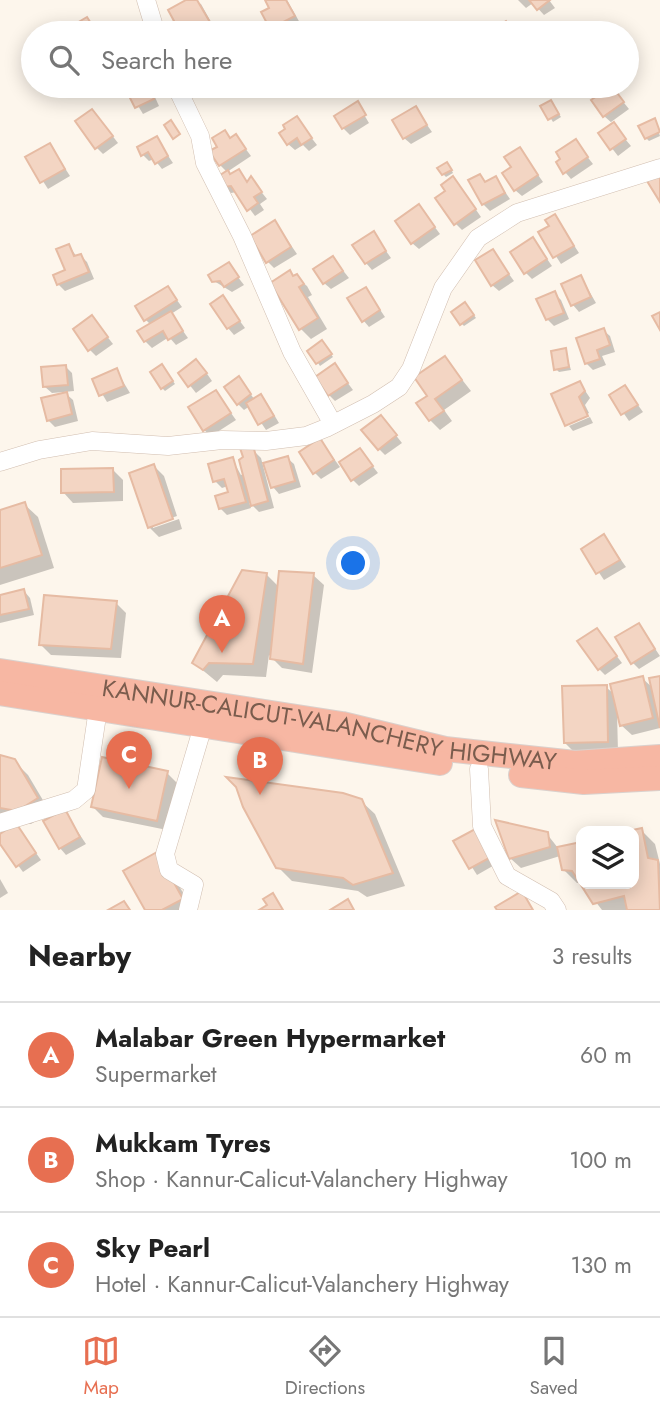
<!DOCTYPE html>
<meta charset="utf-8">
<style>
body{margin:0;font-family:Jost,sans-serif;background:#f6f6f6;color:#222}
.controls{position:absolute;right:21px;bottom:21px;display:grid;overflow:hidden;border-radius:14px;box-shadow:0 4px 18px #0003}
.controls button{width:63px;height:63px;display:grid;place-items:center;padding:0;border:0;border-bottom:2px solid #e0e0e0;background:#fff;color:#222;font:35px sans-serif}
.you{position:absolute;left:354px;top:564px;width:24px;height:24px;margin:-18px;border:5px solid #fff;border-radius:50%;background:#1a73e8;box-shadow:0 0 0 10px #1a73e833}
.badge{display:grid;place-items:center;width:46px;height:46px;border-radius:50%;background:#e76f51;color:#fff;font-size:23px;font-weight:700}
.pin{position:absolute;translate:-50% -58px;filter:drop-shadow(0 2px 4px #0008)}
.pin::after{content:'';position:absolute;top:37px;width:24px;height:21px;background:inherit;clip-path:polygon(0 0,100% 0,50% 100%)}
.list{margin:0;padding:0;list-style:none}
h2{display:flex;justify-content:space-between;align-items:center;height:91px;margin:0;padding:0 28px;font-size:30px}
h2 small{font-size:23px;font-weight:400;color:#767676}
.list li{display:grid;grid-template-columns:46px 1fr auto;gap:21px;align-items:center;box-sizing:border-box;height:105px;padding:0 28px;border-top:2px solid #e0e0e0}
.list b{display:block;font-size:26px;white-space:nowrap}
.list p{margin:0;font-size:23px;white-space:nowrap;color:#767676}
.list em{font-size:23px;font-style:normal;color:#767676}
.icon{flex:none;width:38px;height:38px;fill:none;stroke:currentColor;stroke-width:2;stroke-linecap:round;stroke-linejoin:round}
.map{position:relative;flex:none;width:660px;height:910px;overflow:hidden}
.search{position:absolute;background:#fff;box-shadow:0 4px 18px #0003;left:21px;right:21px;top:21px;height:77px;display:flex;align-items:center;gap:18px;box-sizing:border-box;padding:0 24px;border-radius:38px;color:#767676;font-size:26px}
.sheet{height:406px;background:#fff}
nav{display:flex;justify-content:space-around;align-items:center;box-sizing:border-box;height:98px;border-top:2px solid #e0e0e0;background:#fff;font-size:19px;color:#767676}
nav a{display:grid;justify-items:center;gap:4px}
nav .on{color:#e76f51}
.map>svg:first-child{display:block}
</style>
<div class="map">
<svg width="660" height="910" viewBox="0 0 660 910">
<rect width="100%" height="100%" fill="#fdf6ec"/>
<!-- shadow -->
<g fill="#0003">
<path d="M189 0 201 4 216 31 167 33 165 29 177 22Z"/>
<path d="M267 0H287L300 23 277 33 263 13 272 9Z"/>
<path d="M518 0H549L555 8 544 15 533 3 526 8Z"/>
<path d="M126 86H150L159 106 143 114Z"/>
<path d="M194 86H212L201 92Z"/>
<path d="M611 87 629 109 611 122 631 146 618 156 600 133 613 124 604 116Z"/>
<path d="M551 102 561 117 553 122 543 106Z"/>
<path d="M357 103 369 123 350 135 343 128Z"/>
<path d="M416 109 432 132 411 144 404 138Z"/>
<path d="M98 117 118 143 103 154 97 148Z"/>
<path d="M296 118 317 145 309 151 303 145 295 150 288 144 287 129Z"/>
<path d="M655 121 660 136 649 141 646 138Z"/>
<path d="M225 132 232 139 236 136 251 156 227 172 220 165 219 147Z"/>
<path d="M156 138 173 163 162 169 154 159 149 161 143 155Z"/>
<path d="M575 141 593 164 571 179 565 172Z"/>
<path d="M50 145 70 176 48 189 28 158Z"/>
<path d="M520 149 543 182 522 196 515 190Z"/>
<path d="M450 167 453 173 446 177 443 174Z"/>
<path d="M239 171 248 183 251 179 267 199 260 204 264 210 255 216 237 192 231 193 224 186Z"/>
<path d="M480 176 487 183 496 179 510 199 490 211 483 204Z"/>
<path d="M459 185 481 217 462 230 455 223Z"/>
<path d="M419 206 440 234 419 249 412 243Z"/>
<path d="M555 216 579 253 561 264 541 233 551 227Z"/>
<path d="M275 222 297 254 274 268 267 261Z"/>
<path d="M374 234 391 258 372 270 366 263Z"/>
<path d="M533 239 552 266 532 279 526 273Z"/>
<path d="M69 246 77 257 81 256 87 262 94 279 65 291 58 284 67 271Z"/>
<path d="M492 251 514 281 499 291 492 285Z"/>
<path d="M333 258 349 278 331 289 324 283Z"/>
<path d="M228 264 244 285 232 292 214 281Z"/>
<path d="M289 272 307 286 312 295 308 297 327 329 311 339 301 329 272 283Z"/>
<path d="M581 277 596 303 579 312 573 305Z"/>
<path d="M168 288 182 307 171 314 188 338 176 345 169 337 152 348 145 341 151 325 146 320Z"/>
<path d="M366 289 385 317 369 327 363 320Z"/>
<path d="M554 293 561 300 569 319 554 326 547 319Z"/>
<path d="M223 298 245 328 234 335 228 328Z"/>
<path d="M468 307 476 318 464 326 461 323Z"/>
<path d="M92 317 113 344 96 356 89 349Z"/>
<path d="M603 330 610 336 615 352 602 356 606 365 593 370 586 363Z"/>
<path d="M325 345 333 357 320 366 310 351Z"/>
<path d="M565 350 571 370 559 372 556 369Z"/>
<path d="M445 358 471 391 444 410 452 421 440 430 430 420V396Z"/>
<path d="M335 366 353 390 335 401 329 395Z"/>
<path d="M66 367 72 373 74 391 64 392 73 400 78 421 55 427 48 420 64 392 52 393 45 387Z"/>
<path d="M203 368 212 381 196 393 180 373Z"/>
<path d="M164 369 175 384 165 391 162 388Z"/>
<path d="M116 370 130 393 107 402 94 380Z"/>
<path d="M239 379 255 400 261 396 267 403 279 423 266 430 250 406 244 410 238 404Z"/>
<path d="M580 383 590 398 585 405 589 413 567 425 554 395Z"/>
<path d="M625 387 643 412 629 421 611 395Z"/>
<path d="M216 392 236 420 211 436 204 430Z"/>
<path d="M590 417 593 423 573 431 569 426Z"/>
<path d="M387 424 402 443 385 455 379 449Z"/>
<path d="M320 440 340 467 321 479 314 472Z"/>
<path d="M360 450 378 473 359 486 352 479Z"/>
<path d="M254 451 261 458 274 508 259 512 249 502 251 508 227 515 220 508 230 494 228 486 222 488 215 481 232 459 241 475 245 474Z"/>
<path d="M287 458 294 464 301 487 279 494 273 487Z"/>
<path d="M154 466 164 476 177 516 153 524V528L179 519 182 529 159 537 149 527Z"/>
<path d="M113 470 123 480V501L73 503 63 492Z"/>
<path d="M24 504 38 517 54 568 0 585V512Z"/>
<path d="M604 536 626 567 604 580 583 549Z"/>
<path d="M266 574 279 587 313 575 324 585 312 673 282 668 269 655 266 677 223 675 217 682 194 663Z"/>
<path d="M24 591 30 598 34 615 0 623V597Z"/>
<path d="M116 603 126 613 121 658 51 655 41 645Z"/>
<path d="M639 625 660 656 639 669 633 663Z"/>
<path d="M597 630 622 663 605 675 599 669Z"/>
<path d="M642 678 654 689 660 678V728L632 735 621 725 617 712 618 752 575 753 565 743 606 687 615 695Z"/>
<path d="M0 757 14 761 28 775 50 812 31 824 0 818Z"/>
<path d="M167 773 177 783 167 830 103 817 93 807Z"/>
<path d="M361 801 375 814 405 886 367 897 358 891 292 881 278 867Z"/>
<path d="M64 811 86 844 66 855 60 848Z"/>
<path d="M16 825 41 860 23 872 0 841V836Z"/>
<path d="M641 830 655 844 660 864V910H602L582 884H634V832Z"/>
<path d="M547 834 558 848 581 843V883H577L563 869 560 856 521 868 510 858Z"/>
<path d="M456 842 498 863 477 875Z"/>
<path d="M167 864 192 909 190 910H147Z"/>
<path d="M0 879 8 893 0 898Z"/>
</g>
<!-- building -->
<g fill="#f3d5c3" stroke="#e6bba3" stroke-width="2">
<path d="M186 0H197L211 24 195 33H165L162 28 174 21 168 10Z"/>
<path d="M265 0H286L295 16 270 29 261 12 269 8Z"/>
<path d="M529 0H550L537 10Z"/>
<path d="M87 17 97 33H74L70 27Z"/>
<path d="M506 21 511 28 514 26 519 33H499L501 31 498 26Z"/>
<path d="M124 86H148L154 99 135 108Z"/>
<path d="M612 86 624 102 603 117 591 100Z"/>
<path d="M551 100 559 114 548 120 540 106Z"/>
<path d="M358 101 366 115 342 129 334 116Z"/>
<path d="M416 106 427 125 403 139 392 120Z"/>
<path d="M92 109 113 136 95 149 75 121Z"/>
<path d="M297 116 312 138 301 145 297 138 287 145 279 133 285 129 283 125Z"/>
<path d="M655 118 660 132 645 139 638 126Z"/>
<path d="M171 120 180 134 173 139 164 125Z"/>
<path d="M614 122 626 139 610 150 598 133Z"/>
<path d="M225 130 230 138 236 134 246 149 219 166 209 151 217 147 212 138Z"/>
<path d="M157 136 168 156 155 164 148 152 141 156 137 147Z"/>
<path d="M576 139 588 157 563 174 556 162 560 159 556 152Z"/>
<path d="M50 143 65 169 40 183 25 157Z"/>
<path d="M520 147 538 175 514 191 502 173 511 167 504 157Z"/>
<path d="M447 162 452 170 442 175 437 168Z"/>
<path d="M239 169 247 182 251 176 262 192 254 197 258 203 247 211 231 186 223 187 217 177 228 170 230 174Z"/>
<path d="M660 173V202L647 181Z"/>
<path d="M480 174 485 182 496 176 505 193 482 205 468 180Z"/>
<path d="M453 176 476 209 454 225 435 198 445 191 441 185Z"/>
<path d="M419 204 435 227 411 244 395 221Z"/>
<path d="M555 214 574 246 553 258 538 232 549 226 545 220Z"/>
<path d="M275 220 291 247 266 263 250 236Z"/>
<path d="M374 231 386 251 365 264 352 245Z"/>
<path d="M533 237 547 259 524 274 510 252Z"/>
<path d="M69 244 74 256 81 254 89 272 57 285 53 275 65 270 56 249Z"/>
<path d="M493 249 509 274 491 286 475 260Z"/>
<path d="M333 256 343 271 323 284 313 269Z"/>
<path d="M229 262 239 277 224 287 220 281 212 282 208 275Z"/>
<path d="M290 270 293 276 297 274 304 284 299 287 318 318 299 330 270 283Z"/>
<path d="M581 275 591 297 571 306 561 284Z"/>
<path d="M168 286 177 300 144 321 135 306Z"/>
<path d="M366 287 380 310 362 322 347 298Z"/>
<path d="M555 291 564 313 546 320 536 299Z"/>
<path d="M223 295 240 321 227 329 210 304Z"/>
<path d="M465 302 474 315 460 325 451 312Z"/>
<path d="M171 311 183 331 168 340 163 331 144 342 137 331Z"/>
<path d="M660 312V330L652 316Z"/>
<path d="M92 315 108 337 88 351 73 329Z"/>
<path d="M604 328 610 345 597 350 600 359 585 364 576 338Z"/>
<path d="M322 340 332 354 316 364 307 351Z"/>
<path d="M566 348 569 367 554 370 551 351Z"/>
<path d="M445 356 462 380 435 399 444 411 429 421 416 403 427 396 414 377Z"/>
<path d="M196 359 207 373 188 387 178 373Z"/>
<path d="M335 363 348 383 328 396 315 377Z"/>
<path d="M162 364 173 381 161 389 150 372Z"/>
<path d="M66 365 68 385 43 387 41 367Z"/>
<path d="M117 368 124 386 99 396 92 379Z"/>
<path d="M239 376 251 394 237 405 224 387Z"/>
<path d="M580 381 585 391 579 397 588 416 565 426 551 394Z"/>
<path d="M625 385 638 405 621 415 609 395Z"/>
<path d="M216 390 231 413 203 431 188 407Z"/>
<path d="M67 392 72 414 47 421 41 398Z"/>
<path d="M261 394 274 416 258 425 246 403Z"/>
<path d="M381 415 397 435 378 450 361 430Z"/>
<path d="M320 438 334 460 313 474 299 452Z"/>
<path d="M240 448 254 449 268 501 251 506 239 460 243 457Z"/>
<path d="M360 448 373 466 351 481 339 462Z"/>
<path d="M288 456 295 481 271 488 263 463Z"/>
<path d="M233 457 246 502 219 509 215 496 228 492 224 479 213 482 208 464Z"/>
<path d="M154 464 173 519 148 528 129 473Z"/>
<path d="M113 468 114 492 61 493V469Z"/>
<path d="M25 502 42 555 0 568V510Z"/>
<path d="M604 534 620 560 596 574 581 549Z"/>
<path d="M242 570 267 573 253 664 209 663 203 670 192 663Z"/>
<path d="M279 571 314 573 303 664 270 659Z"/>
<path d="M24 589 29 609 0 615V595Z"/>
<path d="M44 595 117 601 111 649 39 645Z"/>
<path d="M639 623 655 649 631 664 615 637Z"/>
<path d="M597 628 617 656 598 670 577 641Z"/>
<path d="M643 676 653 718 620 726 610 684Z"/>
<path d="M660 676V728L649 678Z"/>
<path d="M607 685 608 742 564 743 562 686Z"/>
<path d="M0 755 15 759 38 798 17 811 0 808Z"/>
<path d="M102 757 168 771 157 821 91 807Z"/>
<path d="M226 777 343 793 362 799 393 873 353 885 343 878 276 868 243 807 236 787Z"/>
<path d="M65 809 80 837 59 849 43 821Z"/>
<path d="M495 820 548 832 550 847 509 859Z"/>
<path d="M16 823 36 853 16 867 0 844V834Z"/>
<path d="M477 828 493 856 469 869 453 841Z"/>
<path d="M642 828 648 858 658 860 660 910H627L624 896 593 904 572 871 562 870 557 847 581 842V884H634V831H628Z"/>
<path d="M157 852 183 899 162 910H145L123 871Z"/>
<path d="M522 891 533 910H497L495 907Z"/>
<path d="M273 893 283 910H259L267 905 263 899Z"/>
<path d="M348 899 354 910H330Z"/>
<path d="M124 901 130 910H108Z"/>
</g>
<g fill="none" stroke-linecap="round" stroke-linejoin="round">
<defs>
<g id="minor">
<path d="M146 0 156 33"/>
<path d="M176 86 200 136 205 163 242 236 292 352 333 424"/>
<path d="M0 462 39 450 92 441 168 446 222 440 266 441 306 436 326 428 373 404 399 387 411 369 443 288 478 238 517 213 660 168"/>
<path d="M479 769 482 826 507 876 551 901 557 910"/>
<path d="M0 823 74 800 86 790 98 709"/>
<path d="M188 910 194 885 169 870 165 854 203 726"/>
</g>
<g id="highway">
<path id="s1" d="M0 671 342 724 445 749 575 763 660 757"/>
<path d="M0 693 440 763"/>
<path d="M521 775 584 782 660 778"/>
</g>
</defs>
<!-- minor casing -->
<use href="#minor" stroke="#d1beb0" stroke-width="19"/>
<!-- highway casing -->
<use href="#highway" stroke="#dad1cd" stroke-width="26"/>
<!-- minor -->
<use href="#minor" stroke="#fff" stroke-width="18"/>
<!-- highway -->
<use href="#highway" stroke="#f7b7a3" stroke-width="24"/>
</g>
<g text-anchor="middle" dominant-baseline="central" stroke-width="5" stroke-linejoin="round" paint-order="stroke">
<!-- street labels -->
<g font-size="24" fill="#7a5c4d" stroke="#fffaf3">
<text stroke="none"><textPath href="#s1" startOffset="334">KANNUR-CALICUT-VALANCHERY HIGHWAY</textPath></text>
</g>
</g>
</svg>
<div class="controls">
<button><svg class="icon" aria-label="layers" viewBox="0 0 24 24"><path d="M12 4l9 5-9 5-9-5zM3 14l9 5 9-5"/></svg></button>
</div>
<div class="you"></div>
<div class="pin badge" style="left:222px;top:653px">A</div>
<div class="pin badge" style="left:260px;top:795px">B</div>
<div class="pin badge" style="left:129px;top:789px">C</div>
<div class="search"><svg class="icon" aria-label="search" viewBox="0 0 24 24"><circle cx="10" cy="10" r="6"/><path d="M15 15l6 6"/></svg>Search here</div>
</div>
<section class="sheet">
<h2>Nearby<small>3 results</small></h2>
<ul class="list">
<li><span class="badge">A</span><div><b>Malabar Green Hypermarket</b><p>Supermarket</p></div><em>60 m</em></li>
<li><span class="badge">B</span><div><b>Mukkam Tyres</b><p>Shop · Kannur-Calicut-Valanchery Highway</p></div><em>100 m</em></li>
<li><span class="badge">C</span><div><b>Sky Pearl</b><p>Hotel · Kannur-Calicut-Valanchery Highway</p></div><em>130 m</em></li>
</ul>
</section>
<nav>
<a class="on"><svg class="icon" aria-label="map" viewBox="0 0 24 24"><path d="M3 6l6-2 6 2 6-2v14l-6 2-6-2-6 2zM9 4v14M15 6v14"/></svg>Map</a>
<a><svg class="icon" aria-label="directions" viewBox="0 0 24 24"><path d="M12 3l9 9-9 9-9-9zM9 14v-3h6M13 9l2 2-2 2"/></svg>Directions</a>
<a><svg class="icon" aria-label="saved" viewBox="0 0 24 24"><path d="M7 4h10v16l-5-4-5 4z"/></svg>Saved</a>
</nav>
